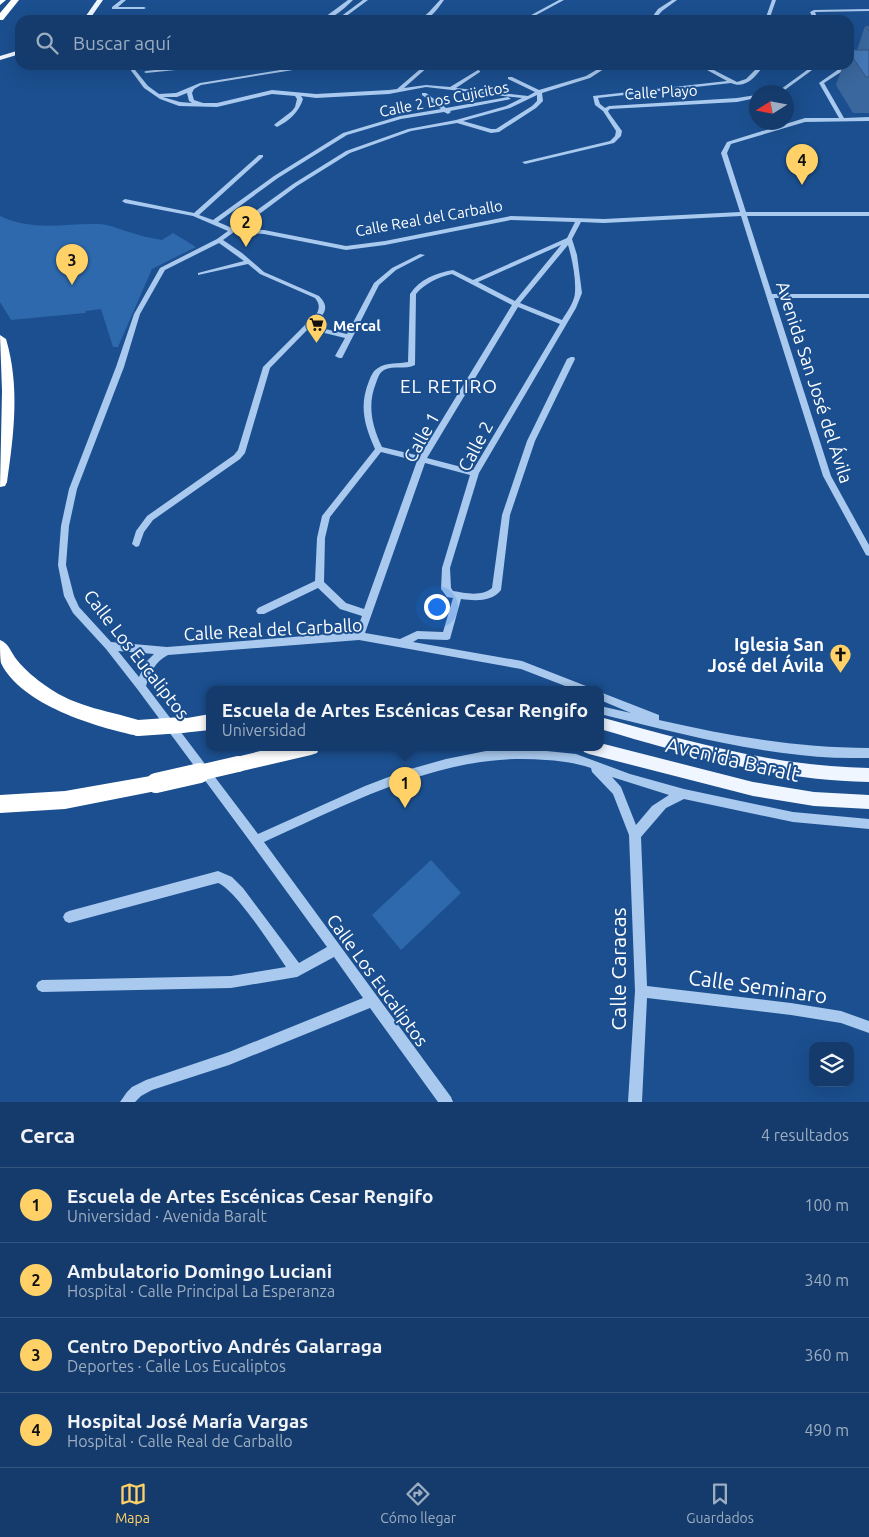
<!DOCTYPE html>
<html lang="es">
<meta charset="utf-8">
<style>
body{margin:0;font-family:Ubuntu,sans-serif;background:#1d4271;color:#f1f3f6}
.controls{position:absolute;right:15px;bottom:15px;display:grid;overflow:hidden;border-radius:10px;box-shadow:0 5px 20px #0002}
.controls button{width:45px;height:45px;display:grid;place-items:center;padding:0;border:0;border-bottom:1px solid #33557e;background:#143b6b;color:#f1f3f6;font:25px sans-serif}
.compass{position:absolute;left:749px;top:85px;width:45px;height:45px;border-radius:50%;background:#143b6b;box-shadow:0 5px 20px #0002;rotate:259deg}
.you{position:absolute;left:436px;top:606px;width:18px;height:18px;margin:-12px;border:4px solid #fff;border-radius:50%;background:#1a73e8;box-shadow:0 0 0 8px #1a73e833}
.badge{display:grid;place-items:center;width:32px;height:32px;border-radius:50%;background:#ffd166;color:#111;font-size:16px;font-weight:700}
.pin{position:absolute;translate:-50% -41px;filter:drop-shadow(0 1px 2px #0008)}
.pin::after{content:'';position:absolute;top:26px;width:18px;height:15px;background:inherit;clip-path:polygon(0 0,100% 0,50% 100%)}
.popup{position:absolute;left:206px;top:686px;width:398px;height:65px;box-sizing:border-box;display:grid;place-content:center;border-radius:10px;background:#143b6b;filter:drop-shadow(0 1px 4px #0005);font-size:16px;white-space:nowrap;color:#9dadc1}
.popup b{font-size:19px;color:#f1f3f6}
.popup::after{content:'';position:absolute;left:50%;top:100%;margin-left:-10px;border:10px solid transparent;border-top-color:#143b6b}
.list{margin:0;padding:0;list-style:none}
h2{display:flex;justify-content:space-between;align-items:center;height:65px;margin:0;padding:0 20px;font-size:21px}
h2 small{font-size:16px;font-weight:400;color:#9dadc1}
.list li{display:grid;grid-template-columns:32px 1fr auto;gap:15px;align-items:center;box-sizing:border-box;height:75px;padding:0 20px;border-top:1px solid #33557e}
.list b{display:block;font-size:19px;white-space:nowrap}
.list p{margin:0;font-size:16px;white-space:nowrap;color:#9dadc1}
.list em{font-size:16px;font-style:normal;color:#9dadc1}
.icon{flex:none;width:28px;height:28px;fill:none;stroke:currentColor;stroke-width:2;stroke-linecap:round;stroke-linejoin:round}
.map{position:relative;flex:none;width:869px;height:1102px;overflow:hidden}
.search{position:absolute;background:#143b6b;box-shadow:0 5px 20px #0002;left:15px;right:15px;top:15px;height:55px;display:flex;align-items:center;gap:12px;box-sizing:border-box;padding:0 18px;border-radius:15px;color:#9dadc1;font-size:19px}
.sheet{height:365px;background:#143b6b}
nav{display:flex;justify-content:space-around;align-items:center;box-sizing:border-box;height:70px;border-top:1px solid #33557e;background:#143b6b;font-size:14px;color:#9dadc1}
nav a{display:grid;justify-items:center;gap:2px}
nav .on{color:#ffd166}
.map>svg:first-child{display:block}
</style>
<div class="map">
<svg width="869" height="1102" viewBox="0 0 869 1102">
<rect width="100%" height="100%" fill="#1b4f8f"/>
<!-- green -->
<g fill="#2e69ad">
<path d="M0 216C35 232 63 223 99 224 112 225 123 231 136 234 144 237 153 238 162 240L173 233 196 247 152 269 118 347H113L101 309 86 311 85 313 11 320 0 302Z"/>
<path d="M431 860 461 893 401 950 372 915Z"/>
</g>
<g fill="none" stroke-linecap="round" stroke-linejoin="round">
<!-- minor -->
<g fill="#a9c9ee" fill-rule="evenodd">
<path d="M121 0H126L118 7H144L146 8 144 9H112V7Z"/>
<path d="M348 0H353C345 8 332 20 321 20Z"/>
<path d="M363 0H368L341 20H336Z"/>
<path d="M440 0H444C438 8 431 20 420 20L429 12Z"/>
<path d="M559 0H564L527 20H522Z"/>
<path d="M672 0H677L662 11 654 20H650L658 9Z"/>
<path d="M772 0H776L769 20H765Z"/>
<path d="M869 9V11L815 12 818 20H814L810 12 814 10Z"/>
<path d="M127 65H131L148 86 159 94 176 93 200 83 293 68 337 65 335 66 293 70 201 85 194 89 192 93 194 100 203 103H217L272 90 316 94 389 90 397 89 425 65H430L404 88 426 85 450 87 478 70 480 71V72L456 88 528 96 535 92 508 79V77H512L539 90 586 76 605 65H610L590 78 542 93 543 101 536 108 499 132 491 133 457 123 411 131 350 153 297 186 239 229 264 230 346 246 385 241 511 216 604 219 740 212 721 153 727 142 805 118H839L819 83 839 69V65H843L844 70 824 83 844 118 869 117V121L805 122 731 144 727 153 746 212H869V216H747L772 294H869V298H774L831 476 869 545V556L866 555 823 476 741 216 604 223 581 222 572 239 577 255 582 293 576 308 479 473 450 568 451 588 453 591C465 593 481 597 492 588L502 515 527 441 567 359 571 357H574L575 359 535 441 510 515 501 590C492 602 475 601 461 599L450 639 447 640 418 639 413 642 522 661 586 686 588 689H573L521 669 359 640 168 655C155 662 150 672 146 686L258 834 365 786 407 770 446 759 486 751 527 749 576 754 630 774 684 789 793 812 869 819V829L793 822 684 799 666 808 641 837 647 986 791 1003 841 1011 869 1021V1033L841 1023 791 1015 647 998 642 1102H628L635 991 629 835 613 794 592 772 591 768C576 763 562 761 546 760 446 751 353 802 264 842L451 1097 453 1102H438L370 1008 229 1065 152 1090 141 1096 135 1102H120L127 1092 132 1087 146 1080 229 1052 363 998 334 957 297 977 231 988 42 992 38 990 36 986 38 982 42 980 231 976 286 967C273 948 236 890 218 883L69 923 65 921 63 917 65 913 69 911 218 871 232 877 243 888 299 963 327 947 252 844 138 690 106 649 73 613 64 596 58 565 61 526 69 489 116 367 134 314 160 268 217 239 228 231 193 216 125 203 122 201 125 199 194 213 259 155H263V157L199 215 213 220 274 176 343 133 400 116 441 109 422 95V93H426L446 108 508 97 511 99 450 111 451 112 448 114 444 112 401 119 347 135 278 178 218 222 232 228 293 184 346 151 408 129 456 120 506 106 522 98 426 87 389 94 316 98 301 96 303 99C299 112 289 121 277 127L274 125 275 124 292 111 295 107 297 99 295 96 272 94 217 107 179 106 160 99 144 88ZM187 93 189 101 192 103 180 102 163 97H177ZM537 95V101L532 106 496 129H491L463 121 510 108ZM511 220 575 222 567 238 473 280 453 270C436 273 420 279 410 294L408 362C399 364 387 362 378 368 373 371 371 376 369 381 359 406 364 424 375 449L322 516 317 538 315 581 258 608 256 611 258 614H264L318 588 340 609 362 616 356 632 167 647 111 642 79 607 74 596 66 565 69 526 77 489 124 367 140 314 165 270 219 243 244 261 198 273V275L248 264 260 274 315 298C319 303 320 307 317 313L263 367 238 450 234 455 147 516 136 531 132 544 136 547 139 546 144 532 153 520 240 459 245 453 270 368 308 329 345 338 335 356 339 358H342L379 285 396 270 425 255 420 254 392 268 374 283 347 334 312 326C322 316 332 309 319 296L264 272 242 253 223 240 234 232 264 234 346 250 385 245ZM561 245 515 301 478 282ZM568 245C572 258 576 278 575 292 575 301 567 312 562 320L520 303ZM452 274 512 305 420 456 382 447C372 426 367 405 376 383 378 378 379 373 384 370 394 365 405 370 415 365L416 294C425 283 439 277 452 274ZM518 307 560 324 473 470 427 458ZM381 452 417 461 364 609 346 603 324 582 325 538 330 517ZM425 463 470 475 442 568 441 589 447 597 453 598 443 632 417 631 400 639 365 633ZM118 651 154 654 146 662 139 677ZM612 777 669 795 652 806 636 825 621 787Z"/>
<path d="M201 65H217L215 66 146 73 144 72 146 71Z"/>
<path d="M649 65H656L645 69 643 68Z"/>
<path d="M698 65H704L737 82 746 79 760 65H764C757 75 746 90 731 83L598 98 600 104 605 108 609 106 737 98 756 95V98L737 102 610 109 608 111 609 113 622 131 621 136 614 143 525 164 522 162 610 141 615 136 616 131 603 111 595 105 593 96 727 81Z"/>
<path d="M814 65H819L782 92H777Z"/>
<path d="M600 692 659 715V720C729 736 797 748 869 748V758C846 758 823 758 800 755 732 748 666 730 600 714V706L631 713 600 700Z"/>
</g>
<!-- major -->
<g fill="#f0f6ff" fill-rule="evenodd">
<path d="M97 0H103L89 20H83Z"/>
<path d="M20 50V54L0 60V56Z"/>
<path d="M600 717C692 742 772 766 869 768V782C772 780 692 756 600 729Z"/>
<path d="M600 743 753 782 814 792 869 795V809L814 806 753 796 589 754 584 752 582 747H600Z"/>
</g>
<!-- highway -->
<g fill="#fff" fill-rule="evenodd">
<path d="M0 0H6L0 5Z"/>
<path d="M11 0H19L3 20H0V13Z"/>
<path d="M0 335 6 339C20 386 14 434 7 482L5 486 0 487 2 391Z"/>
<path d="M0 640C9 643 11 653 17 660 25 670 36 679 46 686 78 709 110 710 144 722L147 728 144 734 138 736C96 727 21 705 1 663 0 657 0 647 0 640Z"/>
<path d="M210 714V730L182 733 176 730 173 725 176 720Z"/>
<path d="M277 747H320L317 753 311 755 238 772 232 770 229 764 232 758Z"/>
<path d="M156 775 162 777 165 783 162 789 156 791 65 809 0 813V795L65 791Z"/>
</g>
<!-- highway-bridge-far1 -->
<g stroke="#fff" stroke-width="16">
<path d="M138 728 182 725"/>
<path d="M195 774 238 764"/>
</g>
<!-- highway-bridge -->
<path stroke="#fff" stroke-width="20" d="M156 783 200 773"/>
</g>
<!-- wall -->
<path fill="#3a679d" d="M865 26H869V113H853L836 85 843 65H849V50H857Z"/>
<!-- building -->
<g fill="#4478b7" stroke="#305480">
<path d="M865 26H869V31Z"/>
<path d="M849 50H869V77H866L849 52Z"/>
</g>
<!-- icons -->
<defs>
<symbol id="supermarket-pin" viewBox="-11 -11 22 30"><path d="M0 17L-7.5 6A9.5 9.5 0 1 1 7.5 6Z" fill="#ffd166" stroke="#1b4f8f"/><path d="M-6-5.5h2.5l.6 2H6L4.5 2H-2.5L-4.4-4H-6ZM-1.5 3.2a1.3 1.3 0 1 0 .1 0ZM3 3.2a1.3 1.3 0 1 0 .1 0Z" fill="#111"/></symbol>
<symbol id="church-pin" viewBox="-11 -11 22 30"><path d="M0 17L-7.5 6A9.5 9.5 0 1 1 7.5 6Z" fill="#ffd166" stroke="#1b4f8f"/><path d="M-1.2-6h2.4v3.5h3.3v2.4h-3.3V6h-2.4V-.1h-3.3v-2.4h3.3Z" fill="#111"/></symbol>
</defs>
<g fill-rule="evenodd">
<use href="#supermarket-pin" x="304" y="312" width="25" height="34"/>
<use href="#church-pin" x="828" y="642" width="25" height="34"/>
</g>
<g text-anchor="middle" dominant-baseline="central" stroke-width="4" stroke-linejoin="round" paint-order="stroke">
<!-- far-street labels -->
<g font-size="15" fill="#fff" stroke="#1b4f8f">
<text transform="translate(661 92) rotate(-3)">Calle Playo</text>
<text transform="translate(444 99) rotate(-11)">Calle 2 Los Cujicitos</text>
<text transform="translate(429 218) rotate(-10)">Calle Real del Carballo</text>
</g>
<!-- far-poi labels -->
<g font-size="15" font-weight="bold" fill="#fff" stroke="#1b4f8f" text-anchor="start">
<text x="333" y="325">Mercal</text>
</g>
<!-- street labels -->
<g font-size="18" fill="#fff" stroke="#1b4f8f">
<text transform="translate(815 382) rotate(72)">Avenida San José del Ávila</text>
<text transform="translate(421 437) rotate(-61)">Calle 1</text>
<text transform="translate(475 446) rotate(-62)">Calle 2</text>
<text transform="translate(273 629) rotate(-3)">Calle Real del Carballo</text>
<text transform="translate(137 654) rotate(52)">Calle Los Eucaliptos</text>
<text transform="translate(378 980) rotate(54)">Calle Los Eucaliptos</text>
</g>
<!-- poi labels -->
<g font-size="18" font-weight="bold" fill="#fff" stroke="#1b4f8f" text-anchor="end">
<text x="824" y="644">Iglesia San<tspan x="824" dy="21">José del Ávila</tspan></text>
</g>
<!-- neighbourhood labels -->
<g font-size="19" letter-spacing="1" fill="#fff" stroke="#1b4f8f">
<text x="449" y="386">EL RETIRO</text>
</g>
<!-- near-street labels -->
<g font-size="21" fill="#fff" stroke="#1b4f8f">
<text transform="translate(733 759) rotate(13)">Avenida Baralt</text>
<text transform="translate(618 969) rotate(-90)">Calle Caracas</text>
<text transform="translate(758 986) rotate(8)">Calle Seminaro</text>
</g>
</g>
</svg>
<div class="controls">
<button><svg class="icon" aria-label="layers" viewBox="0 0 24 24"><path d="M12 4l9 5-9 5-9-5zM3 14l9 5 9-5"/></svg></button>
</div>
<svg class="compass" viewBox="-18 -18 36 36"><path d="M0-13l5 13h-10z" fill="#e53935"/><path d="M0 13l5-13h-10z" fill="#9dadc1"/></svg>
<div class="you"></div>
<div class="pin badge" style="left:405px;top:808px">1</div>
<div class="popup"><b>Escuela de Artes Escénicas Cesar Rengifo</b>Universidad</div>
<div class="pin badge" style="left:246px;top:247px">2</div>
<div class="pin badge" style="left:72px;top:285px">3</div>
<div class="pin badge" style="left:802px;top:185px">4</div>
<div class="search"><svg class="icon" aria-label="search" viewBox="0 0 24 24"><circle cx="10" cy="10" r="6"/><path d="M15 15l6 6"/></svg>Buscar aquí</div>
</div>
<section class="sheet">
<h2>Cerca<small>4 resultados</small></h2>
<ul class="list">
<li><span class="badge">1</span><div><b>Escuela de Artes Escénicas Cesar Rengifo</b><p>Universidad · Avenida Baralt</p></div><em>100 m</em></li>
<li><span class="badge">2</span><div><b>Ambulatorio Domingo Luciani</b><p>Hospital · Calle Principal La Esperanza</p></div><em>340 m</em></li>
<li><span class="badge">3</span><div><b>Centro Deportivo Andrés Galarraga</b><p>Deportes · Calle Los Eucaliptos</p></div><em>360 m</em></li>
<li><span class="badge">4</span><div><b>Hospital José María Vargas</b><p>Hospital · Calle Real de Carballo</p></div><em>490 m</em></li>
</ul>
</section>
<nav>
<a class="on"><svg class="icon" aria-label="map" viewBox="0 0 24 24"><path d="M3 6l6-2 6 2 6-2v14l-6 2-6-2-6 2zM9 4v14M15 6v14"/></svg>Mapa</a>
<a><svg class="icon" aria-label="directions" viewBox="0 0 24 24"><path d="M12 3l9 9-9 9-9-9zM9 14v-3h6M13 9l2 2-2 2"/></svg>Cómo llegar</a>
<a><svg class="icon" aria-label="saved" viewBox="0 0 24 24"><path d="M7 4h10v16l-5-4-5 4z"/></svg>Guardados</a>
</nav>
